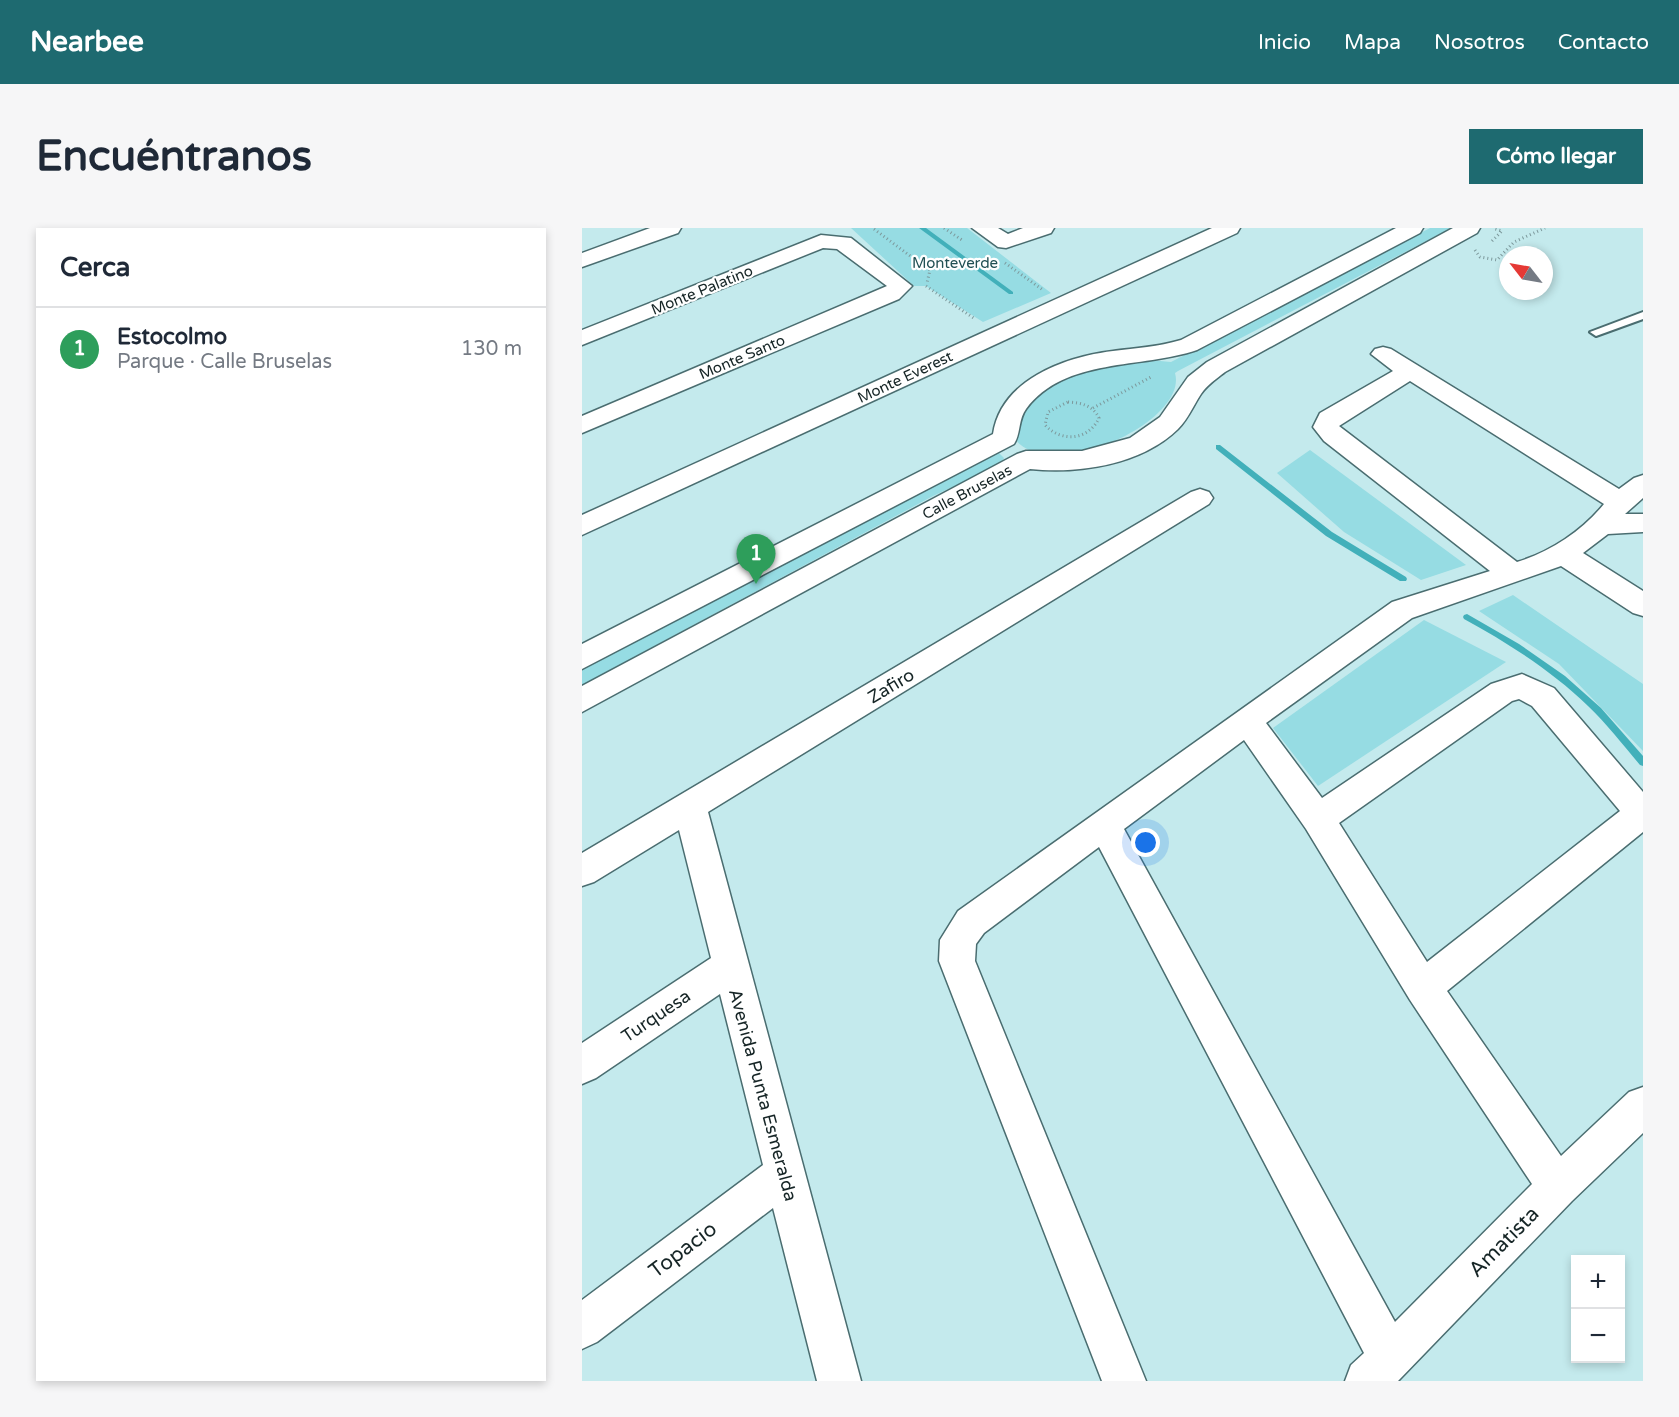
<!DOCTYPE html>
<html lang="es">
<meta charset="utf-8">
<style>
body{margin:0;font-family:"Varela Round",sans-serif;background:#f6f6f7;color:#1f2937}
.controls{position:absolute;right:18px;bottom:18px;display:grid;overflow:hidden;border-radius:0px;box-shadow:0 3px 9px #0003}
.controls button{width:54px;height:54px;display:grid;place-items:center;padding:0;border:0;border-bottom:2px solid #e0e1e3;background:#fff;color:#1f2937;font:30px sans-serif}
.compass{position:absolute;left:917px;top:18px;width:54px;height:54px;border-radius:50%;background:#fff;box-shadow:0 3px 9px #0003;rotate:301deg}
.you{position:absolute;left:564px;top:615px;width:21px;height:21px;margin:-15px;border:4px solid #fff;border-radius:50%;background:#1a73e8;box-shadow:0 0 0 9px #1a73e833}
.badge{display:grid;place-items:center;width:39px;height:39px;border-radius:50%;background:#1e6a70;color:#fff;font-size:20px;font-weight:700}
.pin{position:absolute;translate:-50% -50px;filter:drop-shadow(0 2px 3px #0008)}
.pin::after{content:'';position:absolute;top:32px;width:21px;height:18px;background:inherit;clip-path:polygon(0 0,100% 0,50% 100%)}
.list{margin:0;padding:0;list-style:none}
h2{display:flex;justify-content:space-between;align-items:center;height:78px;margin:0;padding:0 24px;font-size:26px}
h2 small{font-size:20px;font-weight:400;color:#747a83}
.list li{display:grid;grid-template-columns:39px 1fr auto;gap:18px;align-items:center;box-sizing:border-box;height:84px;padding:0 24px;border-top:2px solid #e0e1e3}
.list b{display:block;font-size:22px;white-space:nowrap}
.list p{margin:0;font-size:20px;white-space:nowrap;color:#747a83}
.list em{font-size:20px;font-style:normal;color:#747a83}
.map{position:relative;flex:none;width:1061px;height:1153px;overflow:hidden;border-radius:0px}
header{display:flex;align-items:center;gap:36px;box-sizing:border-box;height:84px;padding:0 30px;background:#1e6a70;color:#fff}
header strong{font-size:28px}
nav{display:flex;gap:33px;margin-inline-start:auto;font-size:21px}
.intro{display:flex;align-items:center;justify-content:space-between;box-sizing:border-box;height:144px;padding:0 36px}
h1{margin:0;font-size:42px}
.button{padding:15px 27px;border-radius:0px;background:#1e6a70;color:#fff;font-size:21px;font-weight:700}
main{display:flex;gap:36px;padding:0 36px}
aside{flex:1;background:#fff;border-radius:0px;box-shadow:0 3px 9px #0003}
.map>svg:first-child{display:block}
</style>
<header>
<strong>Nearbee</strong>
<nav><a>Inicio</a><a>Mapa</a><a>Nosotros</a><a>Contacto</a></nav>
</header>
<div class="intro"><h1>Encuéntranos</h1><a class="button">Cómo llegar</a></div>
<main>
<aside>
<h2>Cerca<small></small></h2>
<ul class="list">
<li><span class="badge" style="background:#2e9e5b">1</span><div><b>Estocolmo</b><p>Parque · Calle Bruselas</p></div><em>130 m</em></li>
</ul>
</aside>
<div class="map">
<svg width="1061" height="1153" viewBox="0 0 1061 1153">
<rect width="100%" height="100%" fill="#c4eaed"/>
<!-- green -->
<g fill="#96dce3">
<path d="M269 0H385L469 65 401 94 344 58H332Z"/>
<path d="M848 0H869L596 143 593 145C607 194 466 258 432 210L435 190 461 163 498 143 557 131 589 134Z"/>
<path d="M728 222 884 337 839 352 762 304 695 245Z"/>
<path d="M417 225 422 230 418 237 351 268 0 457V439L407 226Z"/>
<path d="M931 367 1061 456V523L977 436 897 383Z"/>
<path d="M842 392 924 434 736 558 691 500Z"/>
</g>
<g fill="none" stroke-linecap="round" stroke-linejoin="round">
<!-- stream -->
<g fill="#42b0ba" fill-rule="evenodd">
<path d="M337 0H344L431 64V66H427Z"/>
<path d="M634 217H638L750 304 824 349 825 351 824 353H818L744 308 634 221Z"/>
<path d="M885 386 937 416 983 448 1019 480 1061 528V538L1058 537C1041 517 1025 496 1006 478 970 443 926 415 882 391L881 389 882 387Z"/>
</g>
<defs>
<path id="service" d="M1061 84V91L1014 108 1008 104Z"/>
<g id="minor">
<path d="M68 0H99L96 5 0 39V25Z"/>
<path d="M390 0H416L426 6 441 0H472L469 5 424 20 416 19Z"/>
<path d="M630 0H658L655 5 0 307V287Z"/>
<path d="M814 0H841L838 5 615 122C560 141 483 129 444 181 436 192 439 205 432 216L0 441V416L411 206C419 152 482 129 531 123 554 120 576 119 599 112Z"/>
<path d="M871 0H898L895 5 643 144C634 151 625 157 619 166 611 178 606 191 596 201 559 237 497 246 448 241L0 484V458L435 226 444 223H500L548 210 578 189 606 149 625 134Z"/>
<path d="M239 7 269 10 330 58 317 71 0 205V188L305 58 255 21 241 20 0 117V102Z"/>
<path d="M801 119 809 121 1037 261 1052 250 1061 247V270L1043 286H1061V304L1026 306 1001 325 1061 363V388L1051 385 979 338 830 390 684 495 740 570 909 456 940 446 972 460 1061 564V604L865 763 979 928 1047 864 1061 859V905L990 973 816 1153H763L769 1137 782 1125 517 619 402 705 394 716 393 733 564 1153H520L357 733 358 712 376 683 810 374 908 343 742 213 731 199 738 185 811 143 789 126 793 121ZM828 153 1022 276C1000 303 968 324 935 334L757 198ZM937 471 950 478 1038 583 845 734 757 595 930 473ZM662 512 724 601 828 772 950 956 813 1094 542 601Z"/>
<path d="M618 261 627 264 631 270 627 276 126 584 279 1153H235L191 980 15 1114 0 1121V1072L181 937 138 766 14 850 0 856V815L129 730 97 602 12 654 0 658V625L609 264Z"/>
</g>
</defs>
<!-- service casing -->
<use href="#service" stroke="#4a6d70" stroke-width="4"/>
<!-- minor casing -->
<use href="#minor" stroke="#4a6d70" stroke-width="3"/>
<!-- path -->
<g stroke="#7d999c" stroke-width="3" stroke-dasharray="1 3" stroke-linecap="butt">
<path d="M362 0 380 12"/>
<path d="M292 1 339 36"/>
<path d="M910 13 920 3 913 1"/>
<path d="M893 22 898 29 915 32 932 14 963 0"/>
<path d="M423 35 461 62"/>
<path d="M330 41 340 36 348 42 345 55"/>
<path d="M344 58 393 91"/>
<path d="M486 174C499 175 511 177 517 190 507 212 480 215 463 197L466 184Z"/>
<path d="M511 180 571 148"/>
</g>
<!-- service -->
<use href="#service" fill="#fff" fill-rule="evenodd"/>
<!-- minor -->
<use href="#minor" fill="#fff" fill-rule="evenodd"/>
</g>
<g text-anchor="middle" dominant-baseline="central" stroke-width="4.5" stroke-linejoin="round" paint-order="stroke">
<!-- far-park labels -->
<g font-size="15" fill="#215054" stroke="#fff">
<text x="373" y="35">Monteverde</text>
</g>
<!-- far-street labels -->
<g font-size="15" fill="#162526" stroke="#fff">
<text transform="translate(120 62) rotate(-22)">Monte Palatino</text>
<text transform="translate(160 129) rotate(-23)">Monte Santo</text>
<text transform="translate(323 149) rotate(-25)">Monte Everest</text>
<text transform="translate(385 264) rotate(-28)">Calle Bruselas</text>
</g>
<!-- street labels -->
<g font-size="18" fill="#162526" stroke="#fff">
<text transform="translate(309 458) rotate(-31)">Zafiro</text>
<text transform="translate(74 788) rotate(-34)">Turquesa</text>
<text transform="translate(181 867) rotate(75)">Avenida Punta Esmeralda</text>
</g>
<!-- near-street labels -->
<g font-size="21" fill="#162526" stroke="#fff">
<text transform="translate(922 1014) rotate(-45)">Amatista</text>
<text transform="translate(101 1022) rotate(-37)">Topacio</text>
</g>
</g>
</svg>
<div class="controls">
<button>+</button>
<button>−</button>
</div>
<svg class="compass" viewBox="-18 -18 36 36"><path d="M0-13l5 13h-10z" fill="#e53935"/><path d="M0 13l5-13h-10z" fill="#747a83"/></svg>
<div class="you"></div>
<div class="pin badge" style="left:174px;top:356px;background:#2e9e5b">1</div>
</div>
</main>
